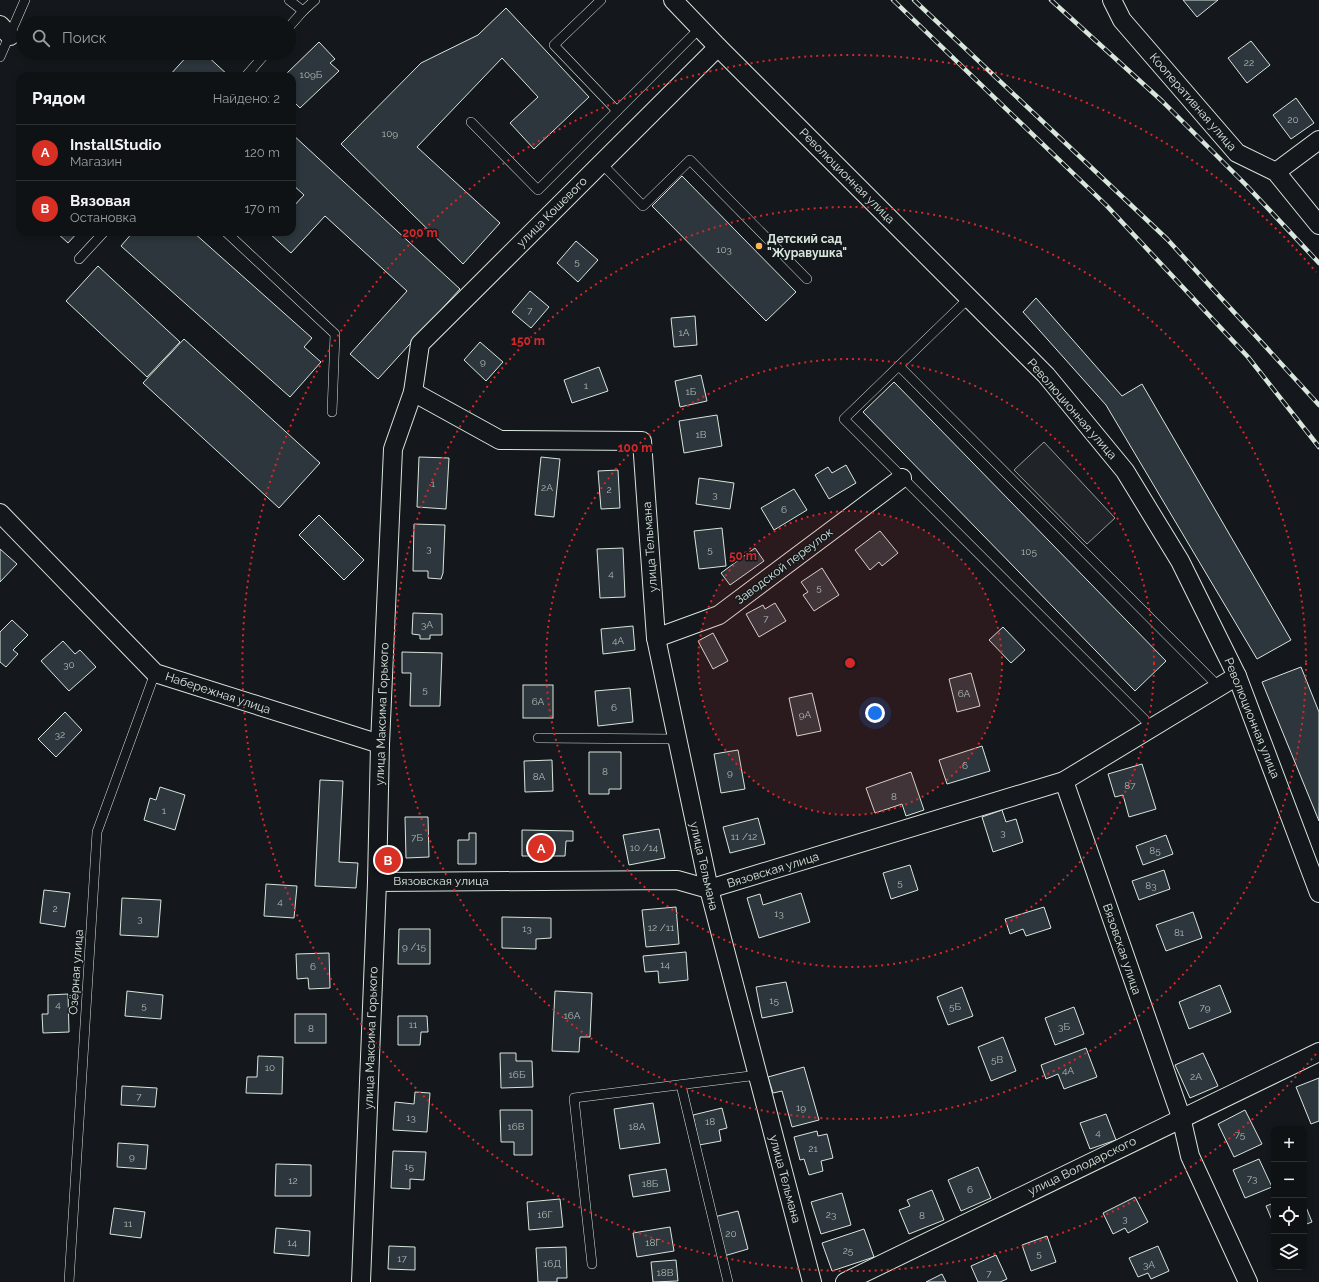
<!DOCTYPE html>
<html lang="ru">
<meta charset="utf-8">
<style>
body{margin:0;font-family:Raleway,sans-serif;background:#1d2022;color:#f1f3f6}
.controls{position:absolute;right:12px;bottom:12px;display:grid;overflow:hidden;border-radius:8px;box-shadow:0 2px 6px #0003}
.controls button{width:36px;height:36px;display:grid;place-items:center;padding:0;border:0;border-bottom:1px solid #2f3234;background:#0f1215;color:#f1f3f6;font:20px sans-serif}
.you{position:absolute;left:875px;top:713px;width:14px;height:14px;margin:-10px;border:3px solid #fff;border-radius:50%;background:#1a73e8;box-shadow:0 0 0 6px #1a73e833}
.badge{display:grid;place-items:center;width:26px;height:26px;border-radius:50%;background:#d93025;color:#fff;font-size:13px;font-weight:700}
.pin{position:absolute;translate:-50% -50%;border:2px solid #fff;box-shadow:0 1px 4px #0006}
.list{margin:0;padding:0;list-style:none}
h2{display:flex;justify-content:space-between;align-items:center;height:52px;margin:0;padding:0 16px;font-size:17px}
h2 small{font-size:13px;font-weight:400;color:#9b9ea0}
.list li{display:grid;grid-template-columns:26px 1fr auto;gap:12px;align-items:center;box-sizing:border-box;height:56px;padding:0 16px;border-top:1px solid #2f3234}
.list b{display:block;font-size:15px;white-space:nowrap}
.list p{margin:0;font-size:13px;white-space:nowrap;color:#9b9ea0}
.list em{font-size:13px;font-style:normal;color:#9b9ea0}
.icon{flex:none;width:22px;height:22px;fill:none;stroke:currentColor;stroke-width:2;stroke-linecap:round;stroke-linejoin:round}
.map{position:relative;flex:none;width:1319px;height:1282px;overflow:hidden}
.search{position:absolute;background:#0f1215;box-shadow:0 2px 6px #0003;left:16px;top:16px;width:280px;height:44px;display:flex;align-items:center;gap:10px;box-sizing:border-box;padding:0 14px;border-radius:22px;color:#9b9ea0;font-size:15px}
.panel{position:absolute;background:#0f1215;box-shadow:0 2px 6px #0003;left:16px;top:72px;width:280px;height:164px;border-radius:12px}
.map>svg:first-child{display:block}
</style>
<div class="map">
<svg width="1319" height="1282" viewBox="0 0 1319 1282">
<rect width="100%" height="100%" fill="#14181c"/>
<!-- green -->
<path fill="#202428" stroke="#939e99" d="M1044 442 1115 518 1087 544 1014 470Z"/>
<!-- building -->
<g fill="#2c363c" stroke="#d8e6dc">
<path d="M1183 0H1218L1197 17Z"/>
<path d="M506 8 589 97 534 149 510 123 538 97 502 58 417 147 500 223 463 264 341 144 421 63 478 35Z"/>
<path d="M1251 41 1270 65 1247 83 1228 58Z"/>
<path d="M319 42 335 59 330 63 339 71 300 108 292 100V76H284Z"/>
<path d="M190 53H204L229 76H169Z"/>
<path d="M1296 98 1314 123 1291 139 1273 115Z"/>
<path d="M292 134 460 289 378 379 350 354 407 291 325 216 291 253 269 233 292 232V208L304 195 292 184Z"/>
<path d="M682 176 796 292 766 321 652 206Z"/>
<path d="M56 232H78L68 243Z"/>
<path d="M133 232H193L312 338 304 347 321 362 290 397 121 246Z"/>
<path d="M576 241 598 260 578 282 557 263Z"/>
<path d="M98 266 180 342 147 377 66 301Z"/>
<path d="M530 291 549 307 531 328 512 312Z"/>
<path d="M1036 298 1122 396 1142 384 1291 640 1257 659 1106 405 1023 312Z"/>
<path d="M695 316 697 345 674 347 671 318Z"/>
<path d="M184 339 320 463 279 508 143 383Z"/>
<path d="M480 342 503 362 486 381 464 360Z"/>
<path d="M599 367 608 391 572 403 564 380Z"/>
<path d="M701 375 707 401 680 407 675 381Z"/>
<path d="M894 382 1166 661 1135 691 863 412Z"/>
<path d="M717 415 722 446 684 453 679 421Z"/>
<path d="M419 457 449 458 446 509 417 507Z"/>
<path d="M541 457 560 459 554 517 535 515Z"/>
<path d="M846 465 856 483 829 499 815 475 828 467 832 473Z"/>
<path d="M618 470 620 508 601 509 598 471Z"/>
<path d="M699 478 734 483 730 509 696 504Z"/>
<path d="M794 489 807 510 774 530 761 508Z"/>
<path d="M319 515 364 560 344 580 299 535Z"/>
<path d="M414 524 445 525 443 573 441 579 428 578V571H413Z"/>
<path d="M722 528 726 566 699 569 694 531Z"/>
<path d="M880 531 898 553 882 566 879 562 870 570 855 550Z"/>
<path d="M623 548 625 597 600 598 597 549Z"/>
<path d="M755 548 764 561 730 585 721 573Z"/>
<path d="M0 549 17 564 0 582Z"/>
<path d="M822 568 839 595 814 611 803 595 808 592 801 582Z"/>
<path d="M775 603 786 621 759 637 746 614 763 605 765 609Z"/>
<path d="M413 613 442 614V635H430V639H420V635L412 634Z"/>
<path d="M12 620 28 635 13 650 18 654 6 667 0 662V632Z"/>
<path d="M633 626 635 650 603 654 601 629Z"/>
<path d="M1003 627 1025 650 1011 663 989 640Z"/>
<path d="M713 633 728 661 713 669 698 641Z"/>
<path d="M63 641 75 654 80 650 96 667 69 691 41 661Z"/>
<path d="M402 652 442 653 440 706H410L411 673H402Z"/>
<path d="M1301 667 1319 712V821L1262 682Z"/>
<path d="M971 673 980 706 957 712 949 679Z"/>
<rect x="523" y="685" width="30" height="33"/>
<path d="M630 688 633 722 598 726 595 691Z"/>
<path d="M812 693 821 731 797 736 789 698Z"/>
<path d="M65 712 82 730 56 757 38 739Z"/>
<path d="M982 746 990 771 947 784 939 760Z"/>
<path d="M738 750 745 789 721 793 714 754Z"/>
<path d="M589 752H621V789H609V794H589Z"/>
<path d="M552 760 553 791 525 792 524 761Z"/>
<path d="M1142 764 1156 809 1129 817 1123 795 1115 797 1108 774Z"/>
<path d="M911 772 924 810 906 816 902 804 875 813 866 788Z"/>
<path d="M320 780 343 781 339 862 358 863 356 888 315 886Z"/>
<path d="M160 787 185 795 175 830 144 820 150 798 156 800Z"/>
<path d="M1002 810 1006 822 1016 819 1023 842 993 852 982 817Z"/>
<path d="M405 817H428L429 857 406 858Z"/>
<path d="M758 818 765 844 730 853 723 827Z"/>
<path d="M659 829 665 858 629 865 623 835Z"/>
<path d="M522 830 573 831V841H566L565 856H522Z"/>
<path d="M469 833H476V864H458V840H469Z"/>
<path d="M1166 835 1173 854 1143 865 1136 846Z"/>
<path d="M910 865 918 890 891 899 883 873Z"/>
<path d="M1164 870 1170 889 1139 900 1132 881Z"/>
<path d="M266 884 297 886 294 918 264 916Z"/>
<path d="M44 890 70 893 65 927 40 923Z"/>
<path d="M801 893 810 922 759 938 747 898 760 894 763 905Z"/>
<path d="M122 898 161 900 158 937 120 935Z"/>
<path d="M676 907 679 944 646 947 642 910Z"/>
<path d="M1044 907 1051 928 1026 936 1023 929 1010 934 1005 919Z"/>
<path d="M1193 912 1202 938 1166 951 1156 925Z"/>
<path d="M502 917 551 918V938L536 939V949L502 948Z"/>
<path d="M399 929H430V964H398Z"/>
<path d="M686 952 688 980 659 983 658 971 645 972 643 956Z"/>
<path d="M329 953 330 988 309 989 308 978 297 979 296 954Z"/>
<path d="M786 982 793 1012 762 1018 756 987Z"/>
<path d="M1220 985 1231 1012 1189 1029 1179 1002Z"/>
<path d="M962 987 973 1016 948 1025 937 997Z"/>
<path d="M127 991 163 995 161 1019 125 1016Z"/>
<path d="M555 991 592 993 590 1037H580L579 1052 552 1051Z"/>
<path d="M68 994 69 1032 43 1033 42 1014H48V995Z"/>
<path d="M1074 1007 1084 1034 1055 1045 1045 1018Z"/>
<rect x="295" y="1014" width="31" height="29"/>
<path d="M398 1016H427L428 1032H421L420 1045H398Z"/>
<path d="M1003 1037 1016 1071 991 1081 978 1047Z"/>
<path d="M1086 1048 1097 1077 1064 1089 1058 1074 1046 1079 1041 1065Z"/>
<path d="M500 1053H516V1061H532L533 1087 501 1088Z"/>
<path d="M1203 1053 1218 1086 1190 1098 1175 1065Z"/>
<path d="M258 1056 283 1057 282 1094 246 1093 247 1077H257Z"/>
<path d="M804 1067 819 1120 792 1127 782 1091 773 1093 768 1077Z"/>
<path d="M1319 1078V1121L1311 1124 1296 1087Z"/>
<path d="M122 1086 157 1088 155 1107 121 1105Z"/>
<path d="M415 1092 430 1093 427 1132 393 1130 395 1102 414 1104Z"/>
<path d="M653 1103 660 1143 620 1149 614 1109Z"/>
<path d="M722 1108 727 1128 719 1130 721 1141 699 1145 693 1115Z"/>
<path d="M500 1110H532V1155H514V1142H501Z"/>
<path d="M1245 1110 1262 1144 1234 1157 1218 1124Z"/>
<path d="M1106 1114 1116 1140 1090 1149 1080 1123Z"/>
<path d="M817 1131 818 1136 827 1134 833 1158 821 1161 823 1171 809 1175 804 1159 800 1160 794 1137Z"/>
<path d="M118 1143 148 1145 146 1169 117 1167Z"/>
<path d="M393 1151 426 1152 424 1180 410 1179V1189L391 1188Z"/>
<path d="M1259 1159 1272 1187 1245 1198 1233 1170Z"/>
<path d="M276 1164 311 1165V1196H275Z"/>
<path d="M978 1167 991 1198 961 1211 948 1180Z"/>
<path d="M666 1169 670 1191 633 1197 629 1175Z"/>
<path d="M932 1190 944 1220 909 1234 899 1210 910 1206 907 1200Z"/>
<path d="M842 1193 851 1225 821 1234 811 1202Z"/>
<path d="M1135 1197 1148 1222 1128 1233 1125 1228 1113 1234 1103 1213Z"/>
<path d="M560 1199 563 1227 529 1230 527 1202Z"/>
<path d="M1304 1202 1312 1222 1304 1225Z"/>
<path d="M1274 1203V1225L1266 1206Z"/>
<path d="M114 1208 145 1212 141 1238 110 1234Z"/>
<path d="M738 1211 748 1249 724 1256 714 1217Z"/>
<path d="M670 1227 674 1251 637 1257 633 1233Z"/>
<path d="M276 1228 310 1231 309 1256 274 1253Z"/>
<path d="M864 1229 874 1257 832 1271 822 1243Z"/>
<path d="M1047 1236 1056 1262 1031 1271 1022 1245Z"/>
<path d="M389 1246 415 1247V1270L388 1269Z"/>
<path d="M1158 1246 1169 1271 1151 1279 1148 1273 1138 1277 1129 1258Z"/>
<path d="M566 1247 567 1278H557V1282H538L536 1248Z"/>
<path d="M996 1255 1007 1279 1000 1282H978L971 1266Z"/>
<path d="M676 1260 678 1281 653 1282 651 1262Z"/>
<path d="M942 1274 946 1282H926Z"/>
</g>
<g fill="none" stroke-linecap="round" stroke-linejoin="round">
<defs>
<g id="lane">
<path d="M289 0 303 11 315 0"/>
<path d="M601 0 554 45 617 111"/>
<path d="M289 27 303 11"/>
<path d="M0 57 25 0"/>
<path d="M246 76 266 53"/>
<path d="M471 122 538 190 700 28"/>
<path d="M601 163 643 206 690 160 807 279"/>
<path d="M226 232 335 334 332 412"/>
<path d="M79 259 104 232"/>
<path d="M969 298 844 419 1153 728"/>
<path d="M899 366 1219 687"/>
<path d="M538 738 677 739"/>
<path d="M681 1085 728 1282"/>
<path d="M592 1264 574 1098 758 1075"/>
<path d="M69 1282 97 832 155 673"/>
</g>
<g id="street">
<path d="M673 0 718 47 1046 375 1125 471 1180 561 1237 676 1319 893"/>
<path d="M1112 0 1122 20 1237 153 1276 172 1319 225"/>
<path d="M0 25 10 36"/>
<path d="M1276 172 1319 140"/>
<path d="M413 392 500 440 642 441 656 638 709 889 812 1282"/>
<path d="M0 513 155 673 380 744"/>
<path d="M656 638 719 615 902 478"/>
<path d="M1064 781 1181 1117 1190 1156 1248 1282"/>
<path d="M377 882 677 880 709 889 1064 781 1237 676"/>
<path d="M361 1282 377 882 380 744 393 449 413 392 420 344 718 47"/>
<path d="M845 1282 1319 1052"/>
</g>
</defs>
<!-- lane casing -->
<use href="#lane" stroke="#d8e6dc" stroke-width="10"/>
<!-- street casing -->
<use href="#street" stroke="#d8e6dc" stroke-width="20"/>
<!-- lane -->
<use href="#lane" stroke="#14181c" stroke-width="9"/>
<!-- street -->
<use href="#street" stroke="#14181c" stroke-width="18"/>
<defs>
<g id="rail">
<path d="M893 0 1106 205 1248 357 1319 447"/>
<path d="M914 0 1167 239 1319 405"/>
<path d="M1051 0 1162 101 1246 185 1319 263"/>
</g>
</defs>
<!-- rail casing -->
<use href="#rail" stroke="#d8e6dc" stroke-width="4.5"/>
<!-- rail -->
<use href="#rail" stroke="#14181c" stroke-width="3" stroke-dasharray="9" stroke-linecap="butt"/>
</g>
<!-- distance rings -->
<circle cx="850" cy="663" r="152" fill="#d62828" fill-opacity=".12"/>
<g fill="none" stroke="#d62828" stroke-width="2" stroke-dasharray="2 4">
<circle cx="850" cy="663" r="152"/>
<circle cx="850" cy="663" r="304"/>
<circle cx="850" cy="663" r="456"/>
<path d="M1316 1054A608 608 0 1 1 1316 272"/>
</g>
<!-- markers -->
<circle fill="#ffb74d" stroke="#14181c" stroke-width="1.5" cx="759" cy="246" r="4"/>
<g text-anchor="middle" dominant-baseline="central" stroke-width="3" stroke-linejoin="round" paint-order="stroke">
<!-- number labels -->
<g font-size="10" fill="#adbab4">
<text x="1249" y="62">22</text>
<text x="311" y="74">109Б</text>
<text x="1293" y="119">20</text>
<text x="390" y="133">109</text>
<text x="724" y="249">103</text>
<text x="577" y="261">5</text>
<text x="530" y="310">7</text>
<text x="684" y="332">1А</text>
<text x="483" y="361">9</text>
<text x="586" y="385">1</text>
<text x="691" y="391">1Б</text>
<text x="701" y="434">1В</text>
<text x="433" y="483">1</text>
<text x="547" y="487">2А</text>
<text x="609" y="489">2</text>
<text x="715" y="494">3</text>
<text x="784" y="509">6</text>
<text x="429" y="548">3</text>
<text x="710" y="549">5</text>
<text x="1029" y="551">105</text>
<text x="611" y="573">4</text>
<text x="819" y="587">5</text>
<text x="766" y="618">7</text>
<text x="427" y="624">3А</text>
<text x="618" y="640">4А</text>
<text x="69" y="664">30</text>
<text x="425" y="689">5</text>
<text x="964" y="693">6А</text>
<text x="538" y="701">6А</text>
<text x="614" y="707">6</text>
<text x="805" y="714">9А</text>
<text x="60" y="734">32</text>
<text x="965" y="765">6</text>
<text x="605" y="771">8</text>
<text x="730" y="772">9</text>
<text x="539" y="776">8А</text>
<text x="1130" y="785">87</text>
<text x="894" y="796">8</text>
<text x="164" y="810">1</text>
<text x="1003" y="832">3</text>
<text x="744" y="836">11 /12</text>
<text x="417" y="837">7Б</text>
<text x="644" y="847">10 /14</text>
<text x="1155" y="850">85</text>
<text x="900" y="882">5</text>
<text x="1151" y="885">83</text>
<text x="280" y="901">4</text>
<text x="55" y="908">2</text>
<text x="779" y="913">13</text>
<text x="140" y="918">3</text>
<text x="661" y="927">12 /11</text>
<text x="527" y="928">13</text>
<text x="1179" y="932">81</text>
<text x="414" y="946">9 /15</text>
<text x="665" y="964">14</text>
<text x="313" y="966">6</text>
<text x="774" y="1000">15</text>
<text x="58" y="1004">4</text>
<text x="144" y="1005">5</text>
<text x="955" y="1006">5Б</text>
<text x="1205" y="1007">79</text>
<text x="572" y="1015">16А</text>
<text x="413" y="1024">11</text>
<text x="1064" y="1026">3Б</text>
<text x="311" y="1028">8</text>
<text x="997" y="1059">5В</text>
<text x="270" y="1067">10</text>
<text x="1068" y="1070">4А</text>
<text x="517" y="1074">16Б</text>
<text x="1196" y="1076">2А</text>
<text x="139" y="1096">7</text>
<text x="801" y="1107">19</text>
<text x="411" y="1117">13</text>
<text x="710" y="1121">18</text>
<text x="516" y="1126">16В</text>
<text x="637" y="1126">18А</text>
<text x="1098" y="1132">4</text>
<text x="1240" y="1134">75</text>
<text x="813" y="1148">21</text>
<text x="132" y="1156">9</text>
<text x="409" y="1166">15</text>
<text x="1252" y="1178">73</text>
<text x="293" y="1180">12</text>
<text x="650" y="1183">18Б</text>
<text x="970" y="1189">6</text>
<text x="545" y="1214">16Г</text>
<text x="831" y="1214">23</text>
<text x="922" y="1215">8</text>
<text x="1125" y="1218">3</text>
<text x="128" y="1223">11</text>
<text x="731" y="1233">20</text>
<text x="292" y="1242">14</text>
<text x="653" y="1242">18Г</text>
<text x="848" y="1250">25</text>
<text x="1039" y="1253">5</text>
<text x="402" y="1258">17</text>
<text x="552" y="1263">16Д</text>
<text x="1149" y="1264">3А</text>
<text x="665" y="1272">18В</text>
<text x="989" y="1273">7</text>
</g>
<!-- street labels -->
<g font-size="12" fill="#d8e6dc" stroke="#14181c">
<text transform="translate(1193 102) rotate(49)">Кооперативная улица</text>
<text transform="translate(847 176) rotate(45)">Революционная улица</text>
<text transform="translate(552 212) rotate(-45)">улица Кошевого</text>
<text transform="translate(1072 409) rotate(49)">Революционная улица</text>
<text transform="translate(650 547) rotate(-94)">улица Тельмана</text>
<text transform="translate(784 566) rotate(-37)">Заводской переулок</text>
<text transform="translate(218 693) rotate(18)">Набережная улица</text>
<text transform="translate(382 714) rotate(-88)">улица Максима Горького</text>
<text transform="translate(1252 718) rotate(68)">Революционная улица</text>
<text transform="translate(704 866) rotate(77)">улица Тельмана</text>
<text transform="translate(773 870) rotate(-17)">Вязовская улица</text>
<text x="441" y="881">Вязовская улица</text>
<text transform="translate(1122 949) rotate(71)">Вязовская улица</text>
<text transform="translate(76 972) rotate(-86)">Озёрная улица</text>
<text transform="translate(371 1038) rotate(-88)">улица Максима Горького</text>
<text transform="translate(1082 1166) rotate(-26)">улица Володарского</text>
<text transform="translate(785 1179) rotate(75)">улица Тельмана</text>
</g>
<!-- poi labels -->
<g font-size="12" font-weight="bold" fill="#d8e6dc" stroke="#14181c" text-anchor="start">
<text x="767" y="239">Детский сад<tspan x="767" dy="14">"Журавушка"</tspan></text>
</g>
</g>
<circle cx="850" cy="663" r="6" fill="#d62828" stroke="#14181c" stroke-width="2"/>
<g font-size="12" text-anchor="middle" font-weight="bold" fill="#d62828" stroke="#14181c" stroke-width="3" stroke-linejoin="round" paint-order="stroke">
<text x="420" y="237">200 m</text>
<text x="528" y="345">150 m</text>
<text x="635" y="452">100 m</text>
<text x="743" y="560">50 m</text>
</g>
</svg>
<div class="controls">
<button>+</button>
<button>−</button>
<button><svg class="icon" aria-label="locate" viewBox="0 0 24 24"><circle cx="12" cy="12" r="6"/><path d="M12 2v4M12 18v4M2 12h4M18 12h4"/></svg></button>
<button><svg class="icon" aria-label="layers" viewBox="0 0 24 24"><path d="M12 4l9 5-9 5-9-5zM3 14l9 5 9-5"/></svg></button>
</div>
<div class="you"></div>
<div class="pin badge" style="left:541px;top:848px">A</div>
<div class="pin badge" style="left:388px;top:860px">B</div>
<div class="search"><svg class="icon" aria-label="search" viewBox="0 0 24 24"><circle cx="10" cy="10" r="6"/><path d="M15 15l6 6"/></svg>Поиск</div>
<section class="panel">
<h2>Рядом<small>Найдено: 2</small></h2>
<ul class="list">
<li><span class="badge">A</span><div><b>InstallStudio</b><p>Магазин</p></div><em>120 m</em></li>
<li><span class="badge">B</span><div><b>Вязовая</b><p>Остановка</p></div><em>170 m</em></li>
</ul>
</section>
</div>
